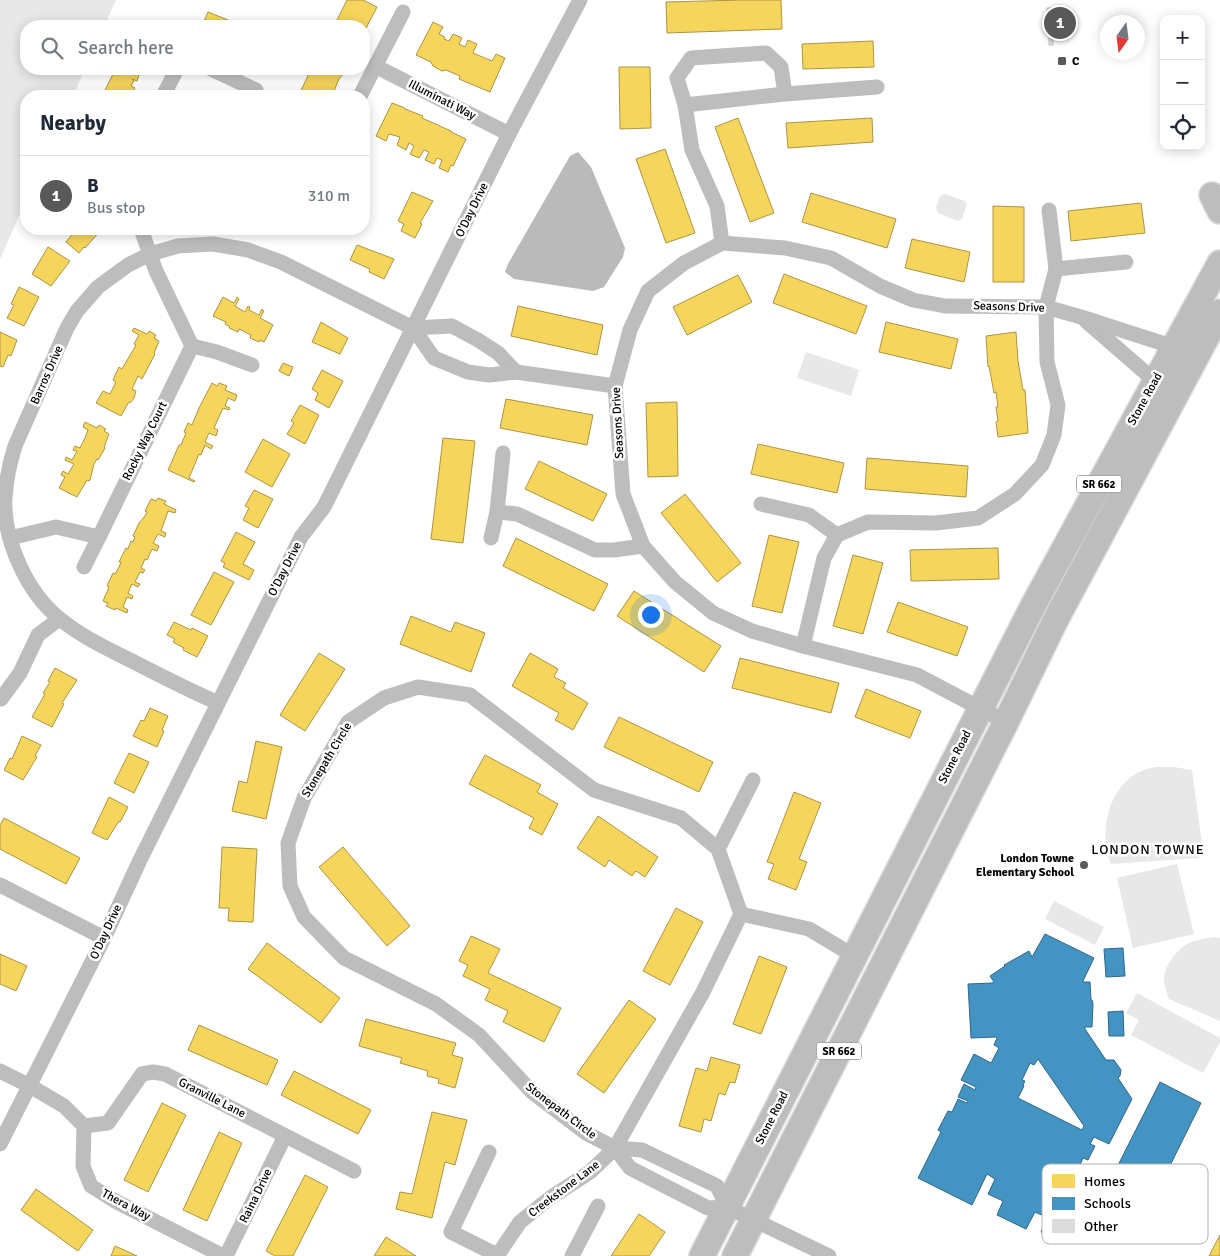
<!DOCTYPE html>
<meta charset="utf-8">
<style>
body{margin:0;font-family:Signika,sans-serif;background:#f6f6f7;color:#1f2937}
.controls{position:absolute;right:15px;top:15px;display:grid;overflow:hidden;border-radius:10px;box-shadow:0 2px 12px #0003}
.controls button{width:45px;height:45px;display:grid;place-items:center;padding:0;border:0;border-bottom:1px solid #e0e1e3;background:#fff;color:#1f2937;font:25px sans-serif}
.compass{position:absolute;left:1100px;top:15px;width:45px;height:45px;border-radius:50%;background:#fff;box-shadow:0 2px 12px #0003;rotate:194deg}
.you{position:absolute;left:650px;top:614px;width:18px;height:18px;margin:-12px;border:4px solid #fff;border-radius:50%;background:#1a73e8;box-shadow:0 0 0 8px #1a73e833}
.badge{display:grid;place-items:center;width:32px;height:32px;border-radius:50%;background:#595959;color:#fff;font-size:16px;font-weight:700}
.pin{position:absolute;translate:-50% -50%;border:2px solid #fff;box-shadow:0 1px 5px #0006}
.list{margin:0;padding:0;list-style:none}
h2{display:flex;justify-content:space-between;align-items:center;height:65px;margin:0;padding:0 20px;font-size:21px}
h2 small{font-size:16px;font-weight:400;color:#747a83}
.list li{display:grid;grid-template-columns:32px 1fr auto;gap:15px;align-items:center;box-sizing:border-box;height:80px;padding:0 20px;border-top:1px solid #e0e1e3}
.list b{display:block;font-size:19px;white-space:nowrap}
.list p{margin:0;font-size:16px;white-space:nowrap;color:#747a83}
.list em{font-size:16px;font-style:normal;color:#747a83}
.icon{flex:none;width:28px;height:28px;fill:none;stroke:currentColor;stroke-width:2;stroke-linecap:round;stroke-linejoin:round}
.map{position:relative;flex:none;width:1220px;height:1256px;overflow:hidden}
.search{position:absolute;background:#fff;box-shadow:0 2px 12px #0003;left:20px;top:20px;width:350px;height:55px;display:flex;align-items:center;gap:12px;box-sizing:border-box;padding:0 18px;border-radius:20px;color:#747a83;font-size:19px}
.panel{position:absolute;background:#fff;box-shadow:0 2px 12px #0003;left:20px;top:90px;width:350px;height:145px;border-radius:20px}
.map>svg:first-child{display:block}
</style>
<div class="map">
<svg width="1220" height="1256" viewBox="0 0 1220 1256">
<rect width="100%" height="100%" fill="#fff"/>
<!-- green -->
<g fill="#e8e8e8">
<path d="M0 0H116L104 26H26V69H85L73 96H26V200L0 259Z"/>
<path d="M945 194 965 201 967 204 962 219 958 221 938 213 936 208 940 196Z"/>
<path d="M806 352 859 370 851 396 797 378Z"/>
<path d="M1156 767H1174L1192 770 1203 852 1199 858 1111 864C1098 833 1108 786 1141 771 1145 769 1151 768 1156 767Z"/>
<path d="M1177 864 1194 934 1133 948 1117 878Z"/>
<path d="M1054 901 1104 927 1095 945 1045 919Z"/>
<path d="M1214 937 1220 938V1021L1169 999C1167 992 1163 984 1164 976 1166 964 1177 950 1187 944 1195 940 1205 938 1214 937Z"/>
<path d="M1137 993 1220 1038V1042L1203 1073 1131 1035 1139 1020 1126 1013Z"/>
</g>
<!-- water -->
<path fill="#bababa" d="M578 152 591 167 625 248 623 257 604 287 593 291 514 279 505 272 508 264 570 156Z"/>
<!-- homes -->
<g fill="#f6d55c" stroke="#ac9540">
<path d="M347 0H363L377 7 364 32V26H334Z"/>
<path d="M742 0H781L782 29 667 33 666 2Z"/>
<path d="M208 12 233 22 232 23 239 26H202Z"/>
<path d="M433 22 443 27 439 34 445 37 444 39 449 41 453 34 462 38 459 44 465 47 468 40 477 44 473 53 492 61 496 54 505 58 490 92 459 79 460 76 446 70 442 71 433 66 431 62 416 55Z"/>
<path d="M873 41 874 67 803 69 802 44Z"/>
<path d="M619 67H650L651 128 620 129Z"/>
<path d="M114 69H138L136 73 139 75 137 81 132 79 134 81 131 86 135 88 132 93 129 91 128 96H102L114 72Z"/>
<path d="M311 69H347L339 79 332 96H302L299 95Z"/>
<path d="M392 103 405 108V109L423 116 422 118 451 131V132L466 139 453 166 451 165 448 172 439 168 442 160 437 158 434 164 425 160 429 152 424 150 419 158 410 154 414 146 409 143 406 150 397 145 400 137 389 134 386 141 376 136Z"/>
<path d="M738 118 774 213 750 222 715 127Z"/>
<path d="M872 118 873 142 788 148 786 123Z"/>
<path d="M665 149 695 233 666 243 636 159Z"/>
<path d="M412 192 433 201 420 223 422 224 415 238 401 231 404 224 398 221Z"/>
<path d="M811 193 896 219 887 248 802 222Z"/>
<path d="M1141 203 1145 233 1071 241 1068 211Z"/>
<path d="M993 206 1024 207V282H993Z"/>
<path d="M76 229H102L85 248 84 247 79 253 66 242Z"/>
<path d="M912 239 970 252 964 282 905 268Z"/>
<path d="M357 245 394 259 384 279 369 272 370 269 350 260Z"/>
<path d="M48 247 70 261 51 286 32 274Z"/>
<path d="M784 274 867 306 856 334 773 303Z"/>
<path d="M738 275 752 302 687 335 673 307Z"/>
<path d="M19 287 39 297 24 326 7 318 14 305 11 304Z"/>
<path d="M223 297 234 303 237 297 239 299 235 306 245 312 248 306 250 307 249 310 259 315 262 309 264 311 260 318 273 325 264 342 260 340 259 342 250 338 251 335 239 329 238 332 229 328 230 327 225 324 226 322 213 316Z"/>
<path d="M518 306 603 325 597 355 511 336Z"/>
<path d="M321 322 348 338 340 354 312 342Z"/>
<path d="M886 322 958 339 951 369 879 352Z"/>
<path d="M134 328 147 334 149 331 156 335 154 338 159 341 154 353 155 354 142 379 138 376 132 389 136 391 134 398 131 402 128 403 121 416 96 403 103 391 110 394 116 382 113 380 119 367 122 369 136 345 134 344 139 335 132 331Z"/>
<path d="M0 332 17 340 11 356 8 355 3 367 0 366Z"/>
<path d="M1016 332 1018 361 1023 390H1025L1028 433 998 437 996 422 998 421 996 407H998L996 392 994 393 989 366 988 367 986 336Z"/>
<path d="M283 363 293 367 289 376 279 371Z"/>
<path d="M322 370 343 381 329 408 315 400 318 393 312 389Z"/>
<path d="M212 383 217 386 219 383 227 386 225 390 237 395 235 401 228 398 225 406 230 408 229 410 223 408 214 428 218 430 216 436 209 433 205 442 213 446 211 449 205 445 201 455 199 454 189 478 195 481 194 482 168 470 179 445H181L186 433 184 432 188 423 192 425 199 408Z"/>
<path d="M506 399 593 415 587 445 500 428Z"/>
<path d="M677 402 678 476 648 477 646 403Z"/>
<path d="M300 405 319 415 305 444 287 434 294 423 291 421Z"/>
<path d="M85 422 97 428 99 425 106 429 104 431 109 434 104 447 105 448 98 460 97 459 94 464 90 480 89 481 87 480 77 497 59 488 65 477 61 475 63 471 68 474 74 464 65 460 66 457 72 460 77 451 73 450 75 446 80 448 85 438 88 430 83 427Z"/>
<path d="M443 438 475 441 463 543 431 539Z"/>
<path d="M263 439 290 454 272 487 245 472Z"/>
<path d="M758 444 844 463 837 493 751 474Z"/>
<path d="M867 458 968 466 966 497 865 489Z"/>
<path d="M539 461 607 494 593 521 525 489Z"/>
<path d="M254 490 273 499 258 528 243 520 249 508 245 506Z"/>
<path d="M685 494 741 563 717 582 661 513Z"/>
<path d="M158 498 166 501 164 504 176 510 175 513 168 511 161 531 166 533 165 537 158 534 153 543 159 546 157 551 152 549 147 560 145 559 141 568 145 570 143 573 140 572 135 582 140 584 138 587 132 584 128 593 133 596 132 599 127 597 123 607 128 610 127 613 116 608 115 610 106 606 108 603 103 601 109 587 107 586 113 573 115 574 119 567 121 562H119L126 548 128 549 131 541 133 542 135 537 133 536 139 523 145 516 147 512 145 511 151 499 156 501Z"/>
<path d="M236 532 255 542 243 564 254 570 249 580 223 567 225 563 221 561Z"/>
<path d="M769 535 799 542 782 613 752 606Z"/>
<path d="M516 538 608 584 594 611 503 566Z"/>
<path d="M998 548 999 579 911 581 910 550Z"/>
<path d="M853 555 883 563 863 634 833 626Z"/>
<path d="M214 572 234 582 211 625 191 615Z"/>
<path d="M634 591 721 646 704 672 617 616Z"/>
<path d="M898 602 968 627 957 656 887 632Z"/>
<path d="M411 616 451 632 455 622 485 633 471 672 400 644Z"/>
<path d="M174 622 191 630 192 628 208 636 197 657 183 650 184 648 173 642 175 639 167 635Z"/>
<path d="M319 653 345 669 305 731 280 715Z"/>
<path d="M530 653 558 669 554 677 566 683 563 688 588 703 573 730 555 720 559 713 512 686Z"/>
<path d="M740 658 839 683 831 713 732 688Z"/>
<path d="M55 668 77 680 62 703 64 704 52 727 32 717 45 694 43 693 50 682 48 681Z"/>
<path d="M866 689 921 711 910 738 855 717Z"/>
<path d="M150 708 168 716 162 730 164 731 157 747 133 736 141 720 144 721Z"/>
<path d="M619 717 713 762 699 792 604 747Z"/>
<path d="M22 736 41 745 35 756 37 757 23 780 4 770 10 758 12 759Z"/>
<path d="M256 741 282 747 266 819 232 811 239 781 247 783Z"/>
<path d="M129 753 149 762 134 793 114 783Z"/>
<path d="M485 755 541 785 537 792 558 804 542 835 529 828 534 818 469 784Z"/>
<path d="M794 792 821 803 799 859 807 862 796 890 768 879 774 864 767 862Z"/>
<path d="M109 797 128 807 120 822 119 821 107 840 92 833Z"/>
<path d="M598 816 658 857 645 877 636 871 632 876 609 860 605 867 577 848Z"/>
<path d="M4 818 80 858 66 884 0 849V825Z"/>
<path d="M222 847 257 849 253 922 228 921 229 908H219Z"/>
<path d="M343 847 410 926 387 946 319 867Z"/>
<path d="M676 908 703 922 670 985 643 971Z"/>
<path d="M471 936 500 949 488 973 561 1008 544 1042 503 1022 508 1011 485 1000 490 989 463 976 468 965 459 961Z"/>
<path d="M267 943 340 998 321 1023 248 969Z"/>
<path d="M0 954 27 966 16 991 0 984Z"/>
<path d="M759 956 787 967 761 1034 733 1024Z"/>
<path d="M629 1000 656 1019 604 1093 577 1074Z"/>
<path d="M366 1019 456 1043 452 1055 463 1058 455 1088 438 1083 439 1079 427 1076 428 1071 400 1063 402 1058 359 1046Z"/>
<path d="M199 1025 278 1060 267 1085 188 1050Z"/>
<path d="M711 1057 740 1065 735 1083 730 1082 725 1095 719 1093 711 1121 704 1119 701 1132 679 1126 696 1068 707 1071Z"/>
<path d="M294 1071 371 1110 358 1134 281 1095Z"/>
<path d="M162 1103 186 1115 148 1192 124 1180Z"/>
<path d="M432 1112 467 1120 455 1165 445 1162 432 1218 396 1209 400 1192 412 1194Z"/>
<path d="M219 1132 242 1143 207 1221 183 1210Z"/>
<path d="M305 1175 328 1187 293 1256H275L266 1251Z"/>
<path d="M36 1189 93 1230 78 1251 21 1210Z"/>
<path d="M639 1214 665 1232 649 1256H611Z"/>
<path d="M1220 1235V1256H1209Z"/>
<path d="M386 1237 416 1256H374Z"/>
<path d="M115 1246 137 1256H111Z"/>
</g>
<!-- schools -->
<g fill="#4393c3" stroke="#2f6788" fill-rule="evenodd">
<path d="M1045 934 1094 958 1083 981V982H1090L1091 1000H1092L1093 1004 1092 1027H1085V1029L1106 1060H1114L1121 1070 1120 1076 1118 1078 1132 1099 1109 1144 1094 1137 1090 1144 1095 1146 1088 1160 1083 1158 1080 1165 1087 1168 1065 1212 1048 1203 1045 1208 1049 1210 1046 1217 1035 1212 1026 1229 997 1215 1003 1201 988 1194 995 1179 987 1174 972 1205 918 1178 941 1132 938 1130 948 1111 952 1112 958 1099 967 1103 968 1101 958 1097 964 1084 975 1090 976 1087 961 1080 974 1054 991 1063 999 1048 994 1045 997 1038 996 1037 971 1038 968 984 992 983 994 982 990 976 1005 966 1004 965 1029 951 1032 957ZM1038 1059 1084 1126 1082 1130 1018 1098 1024 1086 1023 1085 1025 1081 1022 1080 1030 1063 1034 1065Z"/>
<path d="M1123 948 1125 976 1106 977 1104 949Z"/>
<path d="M1123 1011 1124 1036H1109L1108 1012Z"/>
<path d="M1160 1082 1201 1103 1145 1216 1103 1195Z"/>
<path d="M1047 1219 1053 1223 1047 1235 1041 1232Z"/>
</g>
<!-- building -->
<g fill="#dcdcdc" stroke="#c4c4c4">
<path d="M1047 8H1051L1052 17H1048Z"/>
<rect x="1049" y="36" width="4" height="9"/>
</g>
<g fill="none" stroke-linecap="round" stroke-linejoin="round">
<defs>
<g id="primary">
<path d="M1212 195 1220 211"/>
<path d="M702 1256 1033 606 1220 263"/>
<path d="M735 1256 1006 722 1055 621 1220 312"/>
</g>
</defs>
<!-- primary casing -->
<use href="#primary" stroke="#dbdbdb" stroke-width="28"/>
<!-- street -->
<g stroke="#bdbdbd" stroke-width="15">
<path d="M375 66 509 134"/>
<path d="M211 69 256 90"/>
<path d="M785 94 781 67 766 53 691 58 677 78 685 105 785 94 877 87"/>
<path d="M163 96 177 69"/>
<path d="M360 96 403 12"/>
<path d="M685 105 692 150 717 206 722 243"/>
<path d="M1049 210 1056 269"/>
<path d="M1086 321 1155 381"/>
<path d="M413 328 452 326 478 340 498 353 516 372"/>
<path d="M192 346 217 352 252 365"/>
<path d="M761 504 809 515 837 535"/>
<path d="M497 512 517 514 595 550H614L643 546"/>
<path d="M10 538 56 527 99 537 192 346 156 271 141 229"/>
<path d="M491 538 497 512 503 453"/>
<path d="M84 567 99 537"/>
<path d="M803 646 824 558 837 535 868 522 936 523 978 518 1015 494 1042 465 1054 435 1058 405 1047 362 1046 307 1056 269 1126 262"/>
<path d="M0 699H1L20 673 38 635 59 619"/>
<path d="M218 703C189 690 161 676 132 661 108 649 82 637 60 619 27 593 3 540 5 498 6 481 10 462 15 446L67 328 77 311 98 287 128 265 150 254 178 246 213 244 248 250 281 262 413 328 434 358 468 372 489 375 516 372 615 386"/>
<path d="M1006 722 917 675 803 646 752 631 713 613 675 582 643 546 623 494 615 386 630 330 648 291 684 263 722 243 785 248 831 258 880 286 913 300 945 306 1046 307 1081 317 1174 347"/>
<path d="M718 849 753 780"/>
<path d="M0 885 104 938"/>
<path d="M741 914 809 929 854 956"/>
<path d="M0 1071 30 1086 64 1106 84 1126 83 1166 91 1186 115 1201 223 1256"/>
<path d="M84 1126 108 1123 142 1074 153 1072 165 1074 354 1171"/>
<path d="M0 1144 104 938 140 860 301 537 324 507 509 134 580 0"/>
<path d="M615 1148 630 1168 708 1208 727 1207 829 1256"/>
<path d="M489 1152 451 1232 499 1256"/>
<path d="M226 1256 285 1136"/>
<path d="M497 1256 520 1222 550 1198 590 1172 615 1148 703 992 741 914 718 849 681 818 594 790 470 695 418 687 384 698 348 722 304 798 288 843 290 886 304 917 344 958 436 1004 479 1035 532 1092 586 1133 615 1148 642 1150 717 1186 727 1207"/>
<path d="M572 1256 598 1206"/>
</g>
<!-- primary -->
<use href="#primary" stroke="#bdbdbd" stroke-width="25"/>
</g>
<!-- markers -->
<g fill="#595959" stroke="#fff" stroke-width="2">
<rect x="1057" y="56" width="10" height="10" rx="2.5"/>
<circle cx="1084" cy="865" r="5"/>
</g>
<g text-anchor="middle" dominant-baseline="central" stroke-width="5" stroke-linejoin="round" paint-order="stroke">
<!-- shield labels -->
<g fill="#fff" stroke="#4c4c4c" stroke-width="1">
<rect x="1076.5" y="475.5" width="45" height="17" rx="4"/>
<rect x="816.5" y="1042.5" width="45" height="17" rx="4"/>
</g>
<g font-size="11" font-weight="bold" fill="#000">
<text x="1099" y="484">SR 662</text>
<text x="839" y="1051">SR 662</text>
</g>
<!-- poi labels -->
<g font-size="12" font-weight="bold" fill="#000" stroke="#fff" text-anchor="start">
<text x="1072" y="61">C</text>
<text x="1074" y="858" text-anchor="end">London Towne<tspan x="1074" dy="14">Elementary School</tspan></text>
</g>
<!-- street labels -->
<g font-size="12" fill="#000" stroke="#fff">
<text transform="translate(442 100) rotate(27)">Illuminati Way</text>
<text transform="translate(472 210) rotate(-64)">O'Day Drive</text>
<text transform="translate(1009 307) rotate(2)">Seasons Drive</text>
<text transform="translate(47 375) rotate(-66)">Barros Drive</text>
<text transform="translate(1145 399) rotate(-61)">Stone Road</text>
<text transform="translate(618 423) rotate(-93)">Seasons Drive</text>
<text transform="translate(145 441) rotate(-64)">Rocky Way Court</text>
<text transform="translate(285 569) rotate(-63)">O'Day Drive</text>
<text transform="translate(955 757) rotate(-63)">Stone Road</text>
<text transform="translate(327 760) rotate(-59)">Stonepath Circle</text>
<text transform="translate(106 932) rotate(-65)">O'Day Drive</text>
<text transform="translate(212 1098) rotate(27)">Granville Lane</text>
<text transform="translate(561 1111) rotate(37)">Stonepath Circle</text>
<text transform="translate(772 1118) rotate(-63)">Stone Road</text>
<text transform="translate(564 1189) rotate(-37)">Creekstone Lane</text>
<text transform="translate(256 1196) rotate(-64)">Raina Drive</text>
<text transform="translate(126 1205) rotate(28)">Thera Way</text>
</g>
<!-- neighbourhood labels -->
<g font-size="14" letter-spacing="1" fill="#000" stroke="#fff">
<text x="1148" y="849">LONDON TOWNE</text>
</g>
</g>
<!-- legend -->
<rect x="1042" y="1164" width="166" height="80" rx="8" fill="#fff" stroke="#b2b2b2" stroke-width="1"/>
<rect x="1052" y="1174" width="23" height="14" fill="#f6d55c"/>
<rect x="1052" y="1197" width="23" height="13" fill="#4393c3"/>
<rect x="1052" y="1219" width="23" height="14" fill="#dcdcdc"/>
<g font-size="14" fill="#000">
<text x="1084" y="1186">Homes</text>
<text x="1084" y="1208">Schools</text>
<text x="1084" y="1231">Other</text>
</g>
</svg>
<div class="controls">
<button>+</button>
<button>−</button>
<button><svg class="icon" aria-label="locate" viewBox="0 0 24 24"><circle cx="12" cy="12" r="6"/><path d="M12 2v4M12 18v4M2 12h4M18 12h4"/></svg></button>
</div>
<svg class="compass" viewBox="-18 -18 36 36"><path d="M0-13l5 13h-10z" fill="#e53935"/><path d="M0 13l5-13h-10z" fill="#747a83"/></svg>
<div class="you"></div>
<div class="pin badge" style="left:1060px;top:23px">1</div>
<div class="search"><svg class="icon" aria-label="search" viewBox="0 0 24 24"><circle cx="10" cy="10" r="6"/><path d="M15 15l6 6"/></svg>Search here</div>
<section class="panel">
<h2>Nearby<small></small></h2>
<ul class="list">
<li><span class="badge">1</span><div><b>B</b><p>Bus stop</p></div><em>310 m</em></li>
</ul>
</section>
</div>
